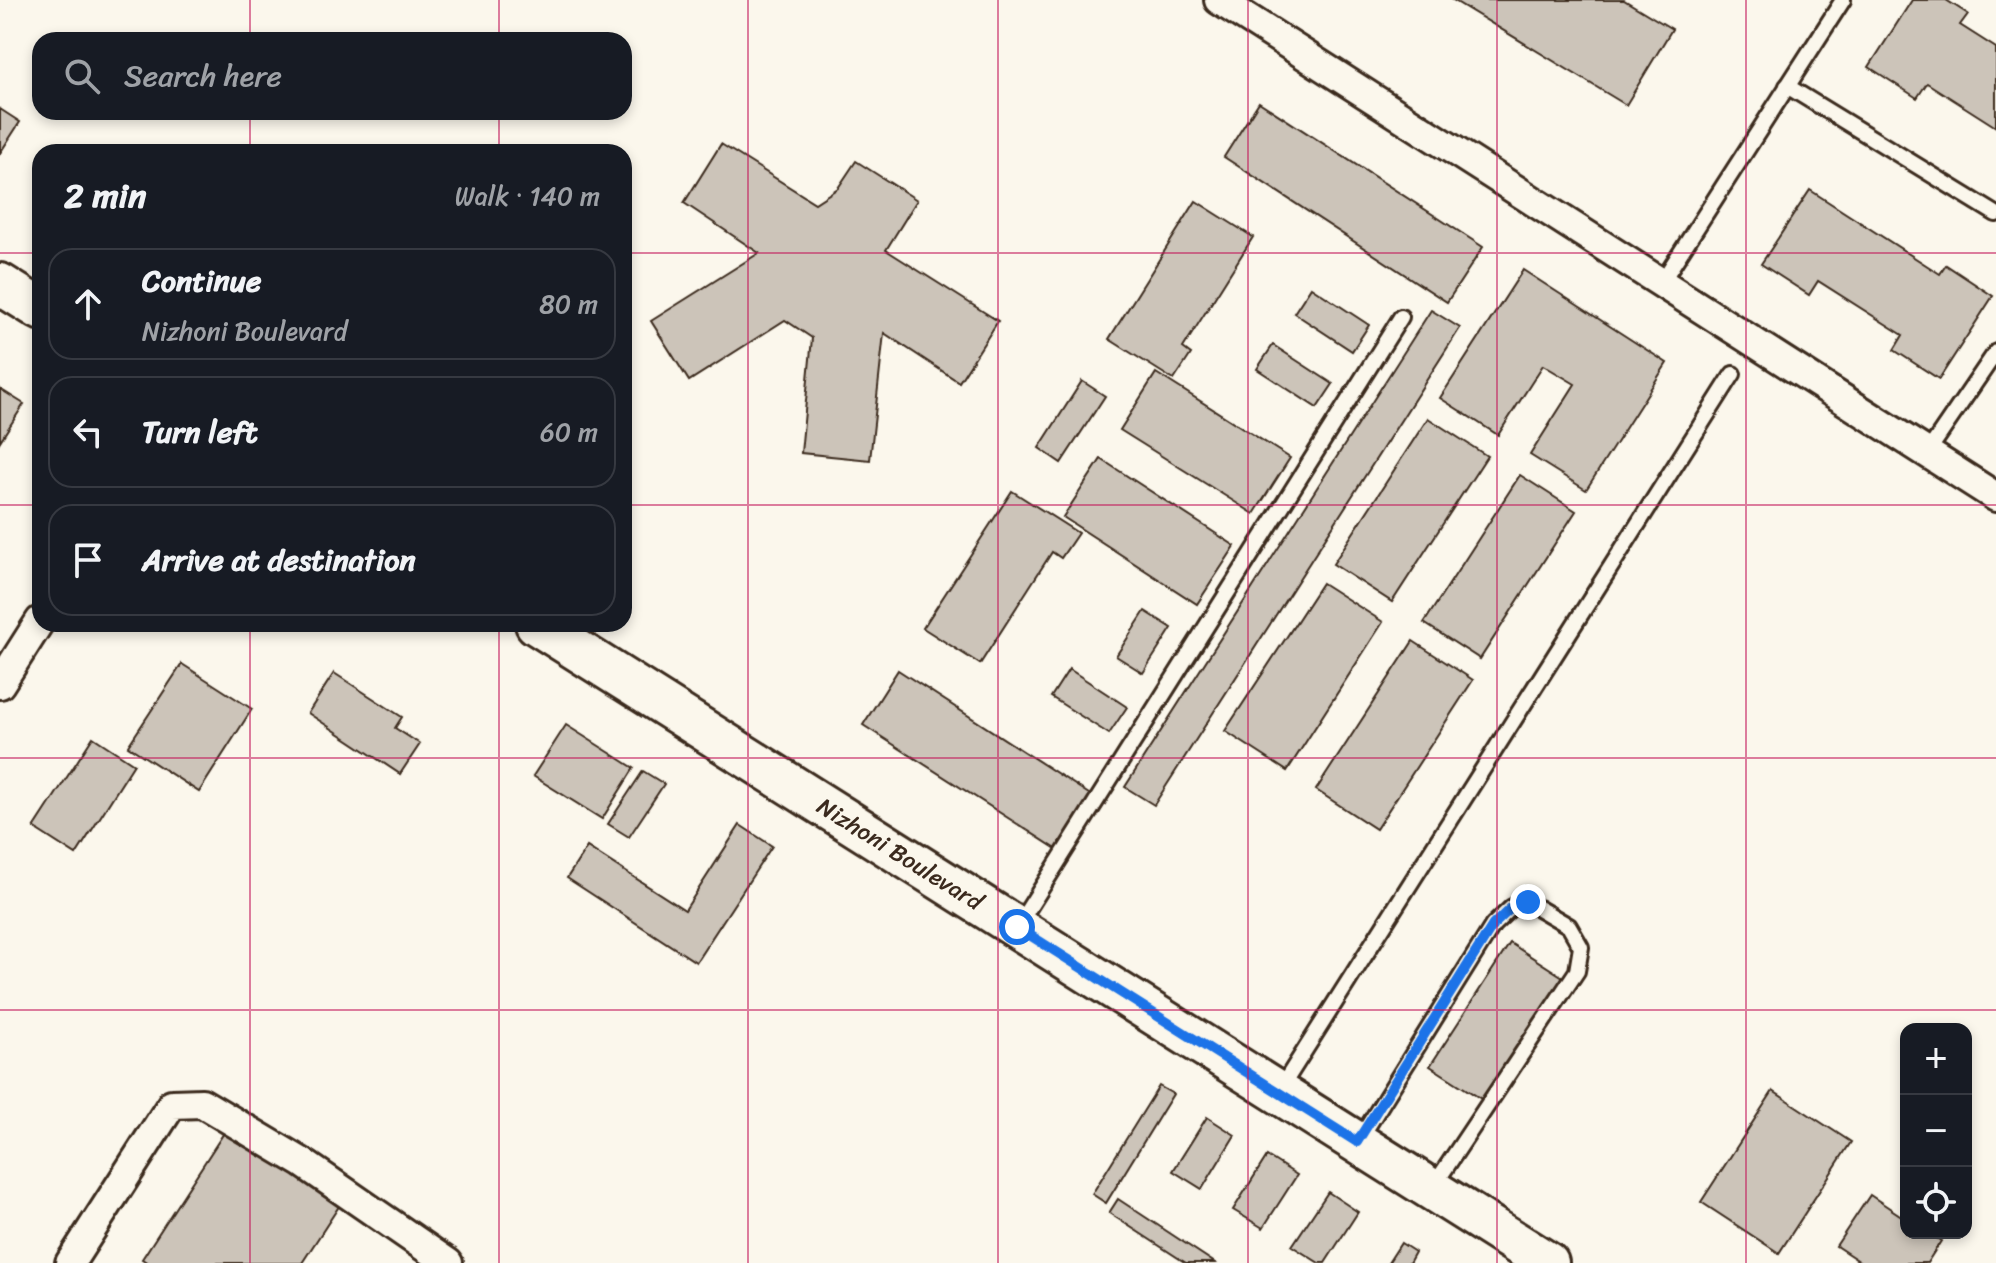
<!DOCTYPE html>
<meta charset="utf-8">
<style>
body{margin:0;font-family:Sriracha,sans-serif;background:#20242c;color:#f1f3f6}
.controls{position:absolute;right:24px;bottom:24px;display:grid;overflow:hidden;border-radius:16px;box-shadow:0 4px 12px #0003}
.controls button{width:72px;height:72px;display:grid;place-items:center;padding:0;border:0;border-bottom:2px solid #363941;background:#171b24;color:#f1f3f6;font:40px sans-serif}
.stop{position:absolute;width:24px;height:24px;margin:-18px;border:6px solid #1a73e8;border-radius:50%;background:#fff}
.stop.end{background:#1a73e8;border-color:#fff;box-shadow:0 2px 8px #0008}
.list{margin:0;padding:0;list-style:none}
h2{display:flex;justify-content:space-between;align-items:center;height:104px;margin:0;padding:0 32px;font-size:34px}
h2 small{font-size:26px;font-weight:400;color:#9ea1a6}
.list li{display:grid;grid-template-columns:52px 1fr auto;gap:24px;align-items:center;box-sizing:border-box;height:112px;margin:0 16px 16px;padding:0 16px;border:2px solid #363941;border-radius:24px}
.list b{display:block;font-size:30px;white-space:nowrap}
.list p{margin:0;font-size:26px;white-space:nowrap;color:#9ea1a6}
.list em{font-size:26px;font-style:normal;color:#9ea1a6}
.icon{flex:none;width:44px;height:44px;fill:none;stroke:currentColor;stroke-width:2;stroke-linecap:round;stroke-linejoin:round}
.map{position:relative;flex:none;width:1996px;height:1263px;overflow:hidden}
.search{position:absolute;background:#171b24;box-shadow:0 4px 12px #0003;left:32px;top:32px;width:600px;height:88px;display:flex;align-items:center;gap:20px;box-sizing:border-box;padding:0 28px;border-radius:24px;color:#9ea1a6;font-size:30px}
.panel{position:absolute;background:#171b24;box-shadow:0 4px 12px #0003;left:32px;top:144px;width:600px;height:488px;border-radius:24px}
.map>svg:first-child{display:block}
</style>
<div class="map">
<svg width="1996" height="1263" viewBox="0 0 1996 1263">
<rect width="100%" height="100%" fill="#fbf7ec"/>
<filter id="ink" filterUnits="userSpaceOnUse"><feTurbulence type="fractalNoise" baseFrequency=".0125" numOctaves="2"/><feDisplacementMap in="SourceGraphic" scale="16" xChannelSelector="R" yChannelSelector="G"/><feConvolveMatrix kernelMatrix="1 2 1 2 8 2 1 2 1" color-interpolation-filters="sRGB"/></filter>
<g filter="url(#ink)">
<!-- building -->
<g fill="#ccc4b9" stroke="#3b2a1e" stroke-width="2">
<path d="M1453 0H1624L1672 29 1626 105Z"/>
<path d="M1912 0H1946L1968 14 1960 25 1996 48V127L1927 83 1917 98 1869 67Z"/>
<path d="M1259 102 1483 247 1447 302 1224 157Z"/>
<path d="M0 109 20 122 0 153Z"/>
<path d="M721 144 815 203 838 188 856 161 917 200 886 250 998 321 959 382 884 333 870 460 801 453 812 338 785 320 689 381 651 321 759 253 684 203Z"/>
<path d="M1810 190 1940 274 1946 265 1993 296 1939 379 1894 350 1903 335 1818 281 1809 295 1761 264Z"/>
<path d="M1196 201 1253 237 1183 348 1191 354 1174 380 1109 339Z"/>
<path d="M1523 270 1667 363 1586 490 1530 455 1575 384 1543 365 1498 435 1440 398Z"/>
<path d="M1311 287 1369 325 1352 351 1294 313Z"/>
<path d="M1431 310 1460 328 1154 805 1125 787Z"/>
<path d="M1273 345 1333 384 1317 408 1257 369Z"/>
<path d="M1156 373 1290 458 1254 514 1120 430Z"/>
<path d="M1082 381 1105 396 1061 463 1039 448Z"/>
<path d="M0 389 24 404 0 441Z"/>
<path d="M1428 418 1487 456 1392 602 1333 564Z"/>
<path d="M1101 459 1235 546 1197 604 1063 517Z"/>
<path d="M1520 475 1576 511 1480 659 1424 623Z"/>
<path d="M1012 491 1078 533 1061 558 1052 552 980 664 923 628Z"/>
<path d="M1322 583 1383 622 1287 771 1225 731Z"/>
<path d="M1145 611 1172 628 1143 673 1116 656Z"/>
<path d="M1413 641 1473 680 1376 829 1316 790Z"/>
<path d="M182 664 252 709 199 792 128 746Z"/>
<path d="M1069 669 1127 707 1109 734 1051 697Z"/>
<path d="M898 670 1092 796 1058 850 863 725Z"/>
<path d="M334 673 402 717 395 728 420 744 400 774 308 713Z"/>
<path d="M566 725 634 768 602 819 533 776Z"/>
<path d="M93 737 134 764 76 855 34 828Z"/>
<path d="M643 771 664 784 629 837 608 824Z"/>
<path d="M740 825 772 846 696 962 567 878 587 847 685 910Z"/>
<path d="M1510 943 1563 977 1483 1100 1430 1066Z"/>
<path d="M1159 1086 1173 1094 1106 1203 1092 1194Z"/>
<path d="M1773 1091 1851 1142 1779 1253 1701 1202Z"/>
<path d="M1207 1117 1235 1135 1202 1189 1173 1171Z"/>
<path d="M231 1122 345 1197 302 1263H148L142 1259Z"/>
<path d="M1267 1156 1297 1175 1263 1228 1233 1210Z"/>
<path d="M1328 1192 1358 1212 1325 1263H1319L1292 1246Z"/>
<path d="M1870 1195 1906 1219V1233H1928L1941 1241 1927 1263H1862L1836 1246Z"/>
<path d="M1118 1199 1215 1263H1186L1109 1213Z"/>
<path d="M1401 1243 1415 1252 1409 1263H1388Z"/>
</g>
<g fill="none" stroke-linecap="round" stroke-linejoin="round">
<defs>
<g id="service">
<path d="M1787 86 1996 214"/>
<path d="M1661 283 1843 0"/>
<path d="M1927 453 1996 352"/>
<path d="M1017 927 1401 317"/>
<path d="M1279 1091 1733 374"/>
<path d="M1358 1142 1493 925 1512 907 1528 902 1569 926 1581 947 1577 971 1433 1187"/>
</g>
<g id="minor">
<path d="M1219 0 1996 497"/>
<path d="M0 684 40 621"/>
<path d="M70 1263 172 1104 202 1103 303 1163 448 1263"/>
</g>
<g id="secondary">
<path d="M0 284 40 309"/>
<path d="M536 624 1548 1263"/>
</g>
</defs>
<!-- service casing -->
<use href="#service" stroke="#3b2a1e" stroke-width="20"/>
<!-- minor casing -->
<use href="#minor" stroke="#3b2a1e" stroke-width="34"/>
<!-- secondary casing -->
<use href="#secondary" stroke="#3b2a1e" stroke-width="46"/>
<!-- service -->
<use href="#service" stroke="#fbf7ec" stroke-width="14"/>
<!-- minor -->
<use href="#minor" stroke="#fbf7ec" stroke-width="28"/>
<!-- secondary -->
<use href="#secondary" stroke="#fbf7ec" stroke-width="40"/>
</g>
</g>
<g fill="none" stroke-linecap="round" stroke-linejoin="round" filter="url(#ink)">
<!-- route -->
<path stroke="#1a73e8" stroke-width="10" d="M1017 927 1357 1142 1493 925 1512 907 1528 902"/>
</g>
<!-- grid -->
<path fill="none" stroke="#c2185b" stroke-width="2" stroke-opacity="0.55" d="M250 0V40M499 0V40M748 0V1263M998 0V1263M1248 0V1263M1497 0V1263M1746 0V1263M250 112V152M499 112V152M0 253H40M624 253H1996M0 505H40M624 505H1996M250 624V1263M499 624V1263M0 758H1996M0 1010H1996"/>
<g text-anchor="middle" dominant-baseline="central" stroke-width="8" stroke-linejoin="round" paint-order="stroke">
<!-- street labels -->
<g font-size="24" fill="#3b2a1e" stroke="#fbf7ec">
<text transform="translate(900 854) rotate(32)">Nizhoni Boulevard</text>
</g>
</g>
</svg>
<div class="controls">
<button>+</button>
<button>−</button>
<button><svg class="icon" aria-label="locate" viewBox="0 0 24 24"><circle cx="12" cy="12" r="6"/><path d="M12 2v4M12 18v4M2 12h4M18 12h4"/></svg></button>
</div>
<div class="stop" style="left:1017px;top:927px"></div>
<div class="stop end" style="left:1528px;top:902px"></div>
<div class="search"><svg class="icon" aria-label="search" viewBox="0 0 24 24"><circle cx="10" cy="10" r="6"/><path d="M15 15l6 6"/></svg>Search here</div>
<section class="panel">
<h2>2 min<small>Walk · 140 m</small></h2>
<ul class="list">
<li><svg class="icon" aria-label="ahead" viewBox="0 0 24 24"><path d="M12 20V5M6 11l6-6 6 6"/></svg><div><b>Continue</b><p>Nizhoni Boulevard</p></div><em>80 m</em></li>
<li><svg class="icon" aria-label="left" viewBox="0 0 24 24"><path d="M17 20v-9H6M10 6l-5 5 5 5"/></svg><div><b>Turn left</b></div><em>60 m</em></li>
<li><svg class="icon" aria-label="arrive" viewBox="0 0 24 24"><path d="M6 21V4h12l-3 4 3 4H6"/></svg><div><b>Arrive at destination</b></div></li>
</ul>
</section>
</div>
